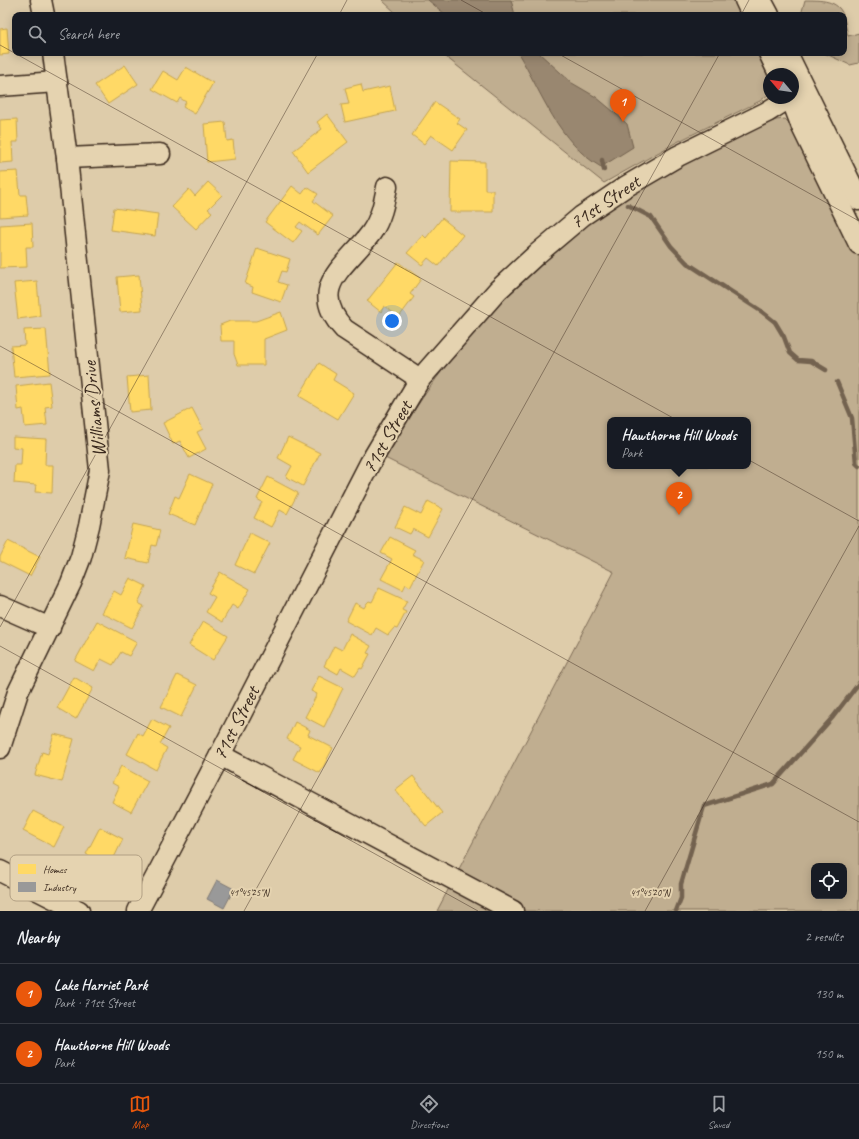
<!DOCTYPE html>
<meta charset="utf-8">
<style>
body{margin:0;font-family:Caveat,sans-serif;background:#20242c;color:#f1f3f6}
.controls{position:absolute;right:12px;bottom:12px;display:grid;overflow:hidden;border-radius:8px;box-shadow:0 2px 10px #0003}
.controls button{width:36px;height:36px;display:grid;place-items:center;padding:0;border:0;border-bottom:1px solid #363941;background:#171b24;color:#f1f3f6;font:20px sans-serif}
.compass{position:absolute;left:763px;top:68px;width:36px;height:36px;border-radius:50%;background:#171b24;box-shadow:0 2px 10px #0003;rotate:299deg}
.you{position:absolute;left:392px;top:321px;width:14px;height:14px;margin:-10px;border:3px solid #fff;border-radius:50%;background:#1a73e8;box-shadow:0 0 0 6px #1a73e833}
.badge{display:grid;place-items:center;width:26px;height:26px;border-radius:50%;background:#ea580c;color:#fff;font-size:13px;font-weight:700}
.pin{position:absolute;translate:-50% -33px;filter:drop-shadow(0 1px 2px #0008)}
.pin::after{content:'';position:absolute;top:21px;width:14px;height:12px;background:inherit;clip-path:polygon(0 0,100% 0,50% 100%)}
.popup{position:absolute;left:607px;top:417px;width:144px;height:52px;box-sizing:border-box;display:grid;place-content:center;border-radius:8px;background:#171b24;filter:drop-shadow(0 1px 3px #0005);font-size:13px;white-space:nowrap;color:#9ea1a6}
.popup b{font-size:15px;color:#f1f3f6}
.popup::after{content:'';position:absolute;left:50%;top:100%;margin-left:-8px;border:8px solid transparent;border-top-color:#171b24}
.list{margin:0;padding:0;list-style:none}
h2{display:flex;justify-content:space-between;align-items:center;height:52px;margin:0;padding:0 16px;font-size:17px}
h2 small{font-size:13px;font-weight:400;color:#9ea1a6}
.list li{display:grid;grid-template-columns:26px 1fr auto;gap:12px;align-items:center;box-sizing:border-box;height:60px;padding:0 16px;border-top:1px solid #363941}
.list b{display:block;font-size:15px;white-space:nowrap}
.list p{margin:0;font-size:13px;white-space:nowrap;color:#9ea1a6}
.list em{font-size:13px;font-style:normal;color:#9ea1a6}
.icon{flex:none;width:22px;height:22px;fill:none;stroke:currentColor;stroke-width:2;stroke-linecap:round;stroke-linejoin:round}
.map{position:relative;flex:none;width:859px;height:911px;overflow:hidden}
.search{position:absolute;background:#171b24;box-shadow:0 2px 10px #0003;left:12px;right:12px;top:12px;height:44px;display:flex;align-items:center;gap:10px;box-sizing:border-box;padding:0 14px;border-radius:8px;color:#9ea1a6;font-size:15px}
.sheet{height:172px;background:#171b24}
nav{display:flex;justify-content:space-around;align-items:center;box-sizing:border-box;height:56px;border-top:1px solid #363941;background:#171b24;font-size:11px;color:#9ea1a6}
nav a{display:grid;justify-items:center;gap:2px}
nav .on{color:#ea580c}
.map>svg:first-child{display:block}
</style>
<div class="map">
<svg width="859" height="911" viewBox="0 0 859 911">
<rect width="100%" height="100%" fill="#deccaa"/>
<filter id="ink" filterUnits="userSpaceOnUse"><feTurbulence type="fractalNoise" baseFrequency=".025" numOctaves="2"/><feDisplacementMap in="SourceGraphic" scale="8" xChannelSelector="R" yChannelSelector="G"/><feConvolveMatrix kernelMatrix="1 2 1 2 8 2 1 2 1" color-interpolation-filters="sRGB"/></filter>
<g filter="url(#ink)">
<!-- green -->
<g fill="#c0ae90" stroke="#7e6c57" fill-rule="evenodd">
<path d="M382 0H734L741 15H398Z"/>
<path d="M805 0C821 0 838 0 843 15H801Z"/>
<path d="M844 17 848 36 859 33V63L850 65 824 53H844Z"/>
<path d="M441 53H759L769 74V94L760 101 677 142 604 183Z"/>
<path d="M785 119 796 129 859 258V911H437L614 572 385 458C447 348 536 251 645 185 683 163 724 144 763 125L776 120ZM610 420H748V466H610ZM814 866H844V896H814Z"/>
</g>
<!-- water -->
<g fill="#99876f" stroke="#73624f">
<path d="M428 0H511L515 15H446Z"/>
<path d="M518 53H539L572 83 596 97 614 112 627 124 633 147 601 167C558 142 542 93 518 53Z"/>
</g>
<!-- homes -->
<g fill="#ffd966" stroke="#c4a450">
<path d="M7 28 9 54 0 55V29Z"/>
<path d="M125 65 138 84 108 104 95 85Z"/>
<path d="M186 67 213 83 195 114 183 107 186 102 180 98 177 103 152 89 163 71 178 80Z"/>
<path d="M361 84 363 92 390 86 395 111 345 122 341 105 349 104 345 88Z"/>
<path d="M435 102 460 119 457 123 467 130 453 150 431 135 424 144 412 135Z"/>
<path d="M327 114 348 142 308 172 293 151 322 129 317 122Z"/>
<path d="M17 119 18 142H12L13 162 0 163V120Z"/>
<path d="M225 122 227 141 233 140 235 159 207 162 204 124Z"/>
<path d="M451 161 485 162V190H493V212H450Z"/>
<path d="M18 171 20 195H26L28 215 0 217V172Z"/>
<path d="M208 182 222 195 208 209 212 212 196 229 172 207 189 189 195 196Z"/>
<path d="M292 186 302 194 307 187 318 194 313 201 333 216 318 235 300 222 296 227 302 231 293 243 265 222Z"/>
<path d="M114 208 158 214 155 236 111 230Z"/>
<path d="M442 218 463 235 438 266 428 258 422 265 407 253 423 235 426 238Z"/>
<path d="M32 223 33 247H26L27 267 0 268V225Z"/>
<path d="M257 248 290 259 286 272 282 271 278 282 287 285 281 302 252 292 253 287 245 284Z"/>
<path d="M398 262 421 279 410 294 414 297 399 317 384 306 381 312 367 301Z"/>
<path d="M139 275 142 310 120 312 117 277Z"/>
<path d="M37 281 40 316 18 319 14 283Z"/>
<path d="M281 312 287 330 264 339V365H238L234 354V341H221L220 325 230 321H256Z"/>
<path d="M46 329 50 374 14 377 11 346 25 345 24 330Z"/>
<path d="M319 363 336 374 333 380 354 393 338 419 299 396Z"/>
<path d="M149 375 151 410 130 412 127 377Z"/>
<path d="M49 382 52 406 45 407 47 425 25 427 23 409 18 410 16 386Z"/>
<path d="M192 408 203 429 197 432 206 449 189 458 180 441 173 444 163 423Z"/>
<path d="M13 437 46 439 45 465H53L52 493 35 492 36 485 14 483 15 465H21L22 448 13 447Z"/>
<path d="M288 437 320 453 303 486 286 477 292 466 278 458Z"/>
<path d="M190 474 212 484 195 525 168 514 175 496 179 498Z"/>
<path d="M268 477 298 493 287 514 280 510 271 527 254 518 262 502 257 499Z"/>
<path d="M428 501 443 509 428 537 413 529 410 534 395 527 405 507 421 515Z"/>
<path d="M133 524 160 530 156 546 152 545 148 563 125 558Z"/>
<path d="M250 533 270 543 254 574 235 565Z"/>
<path d="M390 537 415 550 412 554 424 560 410 587 406 584 403 590 381 579 392 559 381 553Z"/>
<path d="M8 541 40 557 30 576 0 561V557Z"/>
<path d="M220 572 250 589 238 609 232 605 222 622 206 612 215 597 208 593Z"/>
<path d="M130 578 146 586 138 603 144 606 132 628 102 613 114 591 121 595Z"/>
<path d="M379 588 407 601 402 610 406 612 397 629 394 628 388 635 376 628 372 635 346 621 355 603 364 608 367 603 369 601 372 602Z"/>
<path d="M97 621 137 642 129 656 121 652 113 665 101 659 94 671 75 661Z"/>
<path d="M203 621 228 636 213 660 189 645Z"/>
<path d="M350 634 371 646 367 653 370 654 362 669 360 668 355 676 341 668 338 674 324 666 334 646 342 650Z"/>
<path d="M177 675 197 685 181 717 161 707Z"/>
<path d="M319 676 343 688 324 727 305 717 317 694 311 691Z"/>
<path d="M74 677 93 688 76 719 57 708Z"/>
<path d="M152 719 169 728 160 744 167 748 156 770 127 754 138 733 143 736Z"/>
<path d="M295 722 310 730 308 735 333 748 320 773 293 759 300 746 287 739Z"/>
<path d="M54 734 74 739 62 782 35 775 42 752 48 754Z"/>
<path d="M121 766 148 781 131 812 112 802 119 787 112 783Z"/>
<path d="M413 776 442 813 426 826 395 790Z"/>
<path d="M33 811 64 827 54 847 23 831Z"/>
<path d="M100 827 123 839 110 866 107 864 102 873 88 866 92 857 86 854Z"/>
</g>
<!-- industry -->
<path fill="#999" stroke="#7d7874" d="M217 880 234 889 224 908 207 899Z"/>
<g fill="none" stroke-linecap="round" stroke-linejoin="round">
<!-- stream -->
<g stroke="#73624f" stroke-width="4.5">
<path d="M602 160 604 170"/>
<path d="M628 205 651 217 671 246 687 263 761 311 775 322 784 337 790 353 798 360 811 361 826 370"/>
<path d="M837 382 852 418 856 463 859 466"/>
<path d="M676 911 681 898V884L704 806 773 784 833 717 859 683"/>
</g>
<defs>
<g id="minor">
<path d="M41 0 44 15"/>
<path d="M745 0 752 15"/>
<path d="M761 0 769 15"/>
<path d="M769 53 779 74"/>
<path d="M787 53 859 200"/>
<path d="M0 86 57 82"/>
<path d="M791 98 802 127 859 244"/>
<path d="M67 158 160 154"/>
<path d="M387 187C384 203 381 219 371 233 346 267 306 287 344 329L420 379"/>
<path d="M0 606 50 628"/>
<path d="M0 748 18 692 71 583 81 557 89 526 100 470 67 158 53 53"/>
<path d="M220 755 513 911"/>
<path d="M0 871 79 911"/>
<path d="M138 911 220 755 370 463 420 379 498 290 537 254 582 216 625 187 678 156 767 112 789 98"/>
</g>
</defs>
<!-- minor casing -->
<use href="#minor" stroke="#3b2a1e" stroke-width="23"/>
<!-- minor -->
<use href="#minor" stroke="#e5d3b0" stroke-width="20"/>
</g>
</g>
<!-- ticks -->
<path fill="none" stroke="#3b2a1e" stroke-width="1" stroke-opacity="0.45" d="M461 0 488 15M339 15 347 0M741 15 749 0M0 45 859 521M557 53 859 221M0 346 859 822M0 627 318 53M0 646 478 911M244 911 720 53M645 911 859 526"/>
<g text-anchor="middle" dominant-baseline="central" stroke-width="4" stroke-linejoin="round" paint-order="stroke">
<!-- street labels -->
<g font-size="20" fill="#3b2a1e" stroke="#e5d3b0">
<text transform="translate(605 202) rotate(-34)">71st Street</text>
<text transform="translate(94 409) rotate(-96)">Williams Drive</text>
<text transform="translate(387 437) rotate(-60)">71st Street</text>
<text transform="translate(236 723) rotate(-63)">71st Street</text>
</g>
</g>
<!-- legend -->
<rect x="10" y="855" width="132" height="46" rx="6" fill="#e5d3b0" stroke="#b2a084" stroke-width="1"/>
<rect x="18" y="864" width="18" height="10" fill="#ffd966"/>
<rect x="18" y="882" width="18" height="10" fill="#999"/>
<g font-size="11" fill="#3b2a1e">
<text x="43" y="873">Homes</text>
<text x="43" y="891">Industry</text>
</g>
<g font-size="10" text-anchor="middle" fill="#3b2a1e" stroke="#e5d3b0" stroke-width="4" stroke-linejoin="round" paint-order="stroke">
<text x="249" y="896">41°45'25"N</text>
<text x="650" y="896">41°45'20"N</text>
</g>
</svg>
<div class="controls">
<button><svg class="icon" aria-label="locate" viewBox="0 0 24 24"><circle cx="12" cy="12" r="6"/><path d="M12 2v4M12 18v4M2 12h4M18 12h4"/></svg></button>
</div>
<svg class="compass" viewBox="-18 -18 36 36"><path d="M0-13l5 13h-10z" fill="#e53935"/><path d="M0 13l5-13h-10z" fill="#9ea1a6"/></svg>
<div class="you"></div>
<div class="pin badge" style="left:623px;top:122px">1</div>
<div class="pin badge" style="left:679px;top:515px">2</div>
<div class="popup"><b>Hawthorne Hill Woods</b>Park</div>
<div class="search"><svg class="icon" aria-label="search" viewBox="0 0 24 24"><circle cx="10" cy="10" r="6"/><path d="M15 15l6 6"/></svg>Search here</div>
</div>
<section class="sheet">
<h2>Nearby<small>2 results</small></h2>
<ul class="list">
<li><span class="badge">1</span><div><b>Lake Harriet Park</b><p>Park · 71st Street</p></div><em>130 m</em></li>
<li><span class="badge">2</span><div><b>Hawthorne Hill Woods</b><p>Park</p></div><em>150 m</em></li>
</ul>
</section>
<nav>
<a class="on"><svg class="icon" aria-label="map" viewBox="0 0 24 24"><path d="M3 6l6-2 6 2 6-2v14l-6 2-6-2-6 2zM9 4v14M15 6v14"/></svg>Map</a>
<a><svg class="icon" aria-label="directions" viewBox="0 0 24 24"><path d="M12 3l9 9-9 9-9-9zM9 14v-3h6M13 9l2 2-2 2"/></svg>Directions</a>
<a><svg class="icon" aria-label="saved" viewBox="0 0 24 24"><path d="M7 4h10v16l-5-4-5 4z"/></svg>Saved</a>
</nav>
